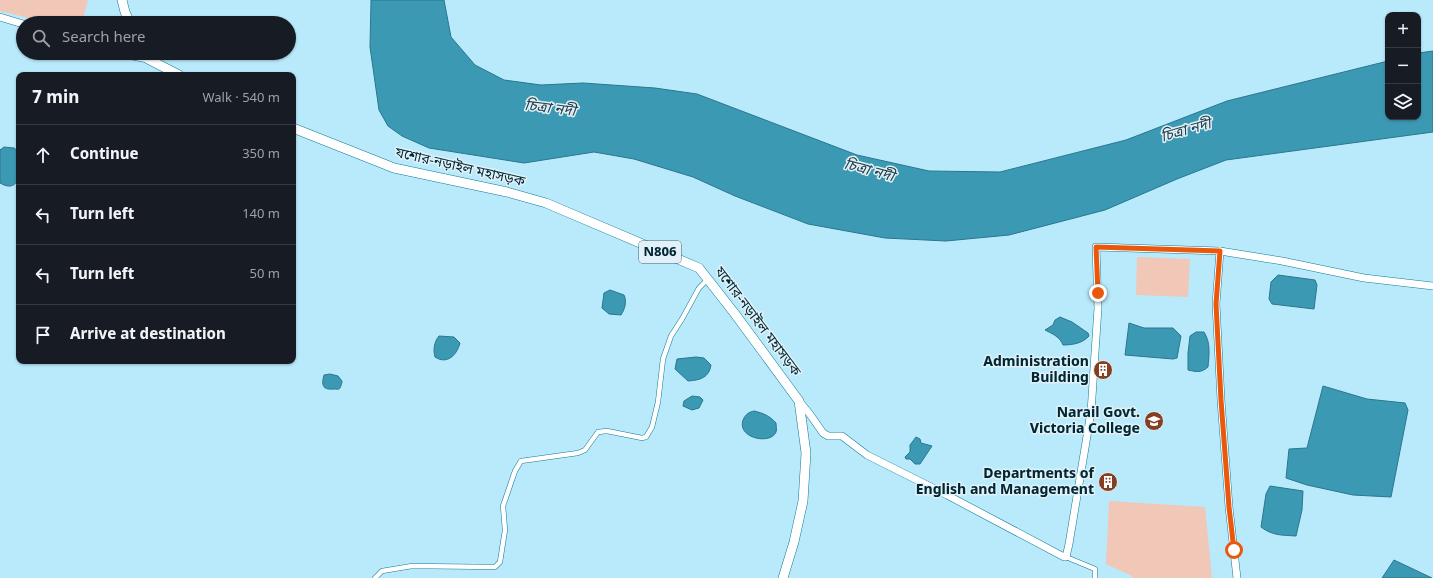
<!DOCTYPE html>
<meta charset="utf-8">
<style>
body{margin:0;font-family:Georgia,"Noto Sans Bengali",serif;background:#20242c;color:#f1f3f6}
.controls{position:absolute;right:12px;top:12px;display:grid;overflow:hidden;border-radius:8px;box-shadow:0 1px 3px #0004}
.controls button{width:36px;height:36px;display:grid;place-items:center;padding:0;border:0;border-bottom:1px solid #363941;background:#171b24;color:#f1f3f6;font:20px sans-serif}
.stop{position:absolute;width:12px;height:12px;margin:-9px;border:3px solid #ea580c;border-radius:50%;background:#fff}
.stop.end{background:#ea580c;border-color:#fff;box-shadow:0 1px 4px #0008}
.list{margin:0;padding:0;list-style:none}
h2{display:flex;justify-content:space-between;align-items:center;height:52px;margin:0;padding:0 16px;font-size:17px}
h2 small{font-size:13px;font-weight:400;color:#9ea1a6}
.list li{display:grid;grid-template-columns:26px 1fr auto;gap:12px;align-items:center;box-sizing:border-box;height:60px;padding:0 16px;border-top:1px solid #363941}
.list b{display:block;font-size:15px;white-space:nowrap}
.list em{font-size:13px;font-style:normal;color:#9ea1a6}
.icon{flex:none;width:22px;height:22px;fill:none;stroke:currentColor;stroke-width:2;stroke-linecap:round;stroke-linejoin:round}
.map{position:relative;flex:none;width:1433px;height:578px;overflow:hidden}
.search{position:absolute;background:#171b24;box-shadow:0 1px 3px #0004;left:16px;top:16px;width:280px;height:44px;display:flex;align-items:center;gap:10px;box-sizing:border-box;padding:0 14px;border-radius:22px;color:#9ea1a6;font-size:15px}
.panel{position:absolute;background:#171b24;box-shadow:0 1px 3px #0004;left:16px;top:72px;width:280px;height:292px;border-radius:8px}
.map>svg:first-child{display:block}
</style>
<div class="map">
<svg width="1433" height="578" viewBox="0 0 1433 578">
<rect width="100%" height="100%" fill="#b8eafc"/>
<!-- green -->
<g fill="#f1c7b8">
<path d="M0 0H88L82 23H48L0 11Z"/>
<path d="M1137 257 1190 259 1188 297 1136 295Z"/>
<path d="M1109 501 1205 507 1212 578H1132V576L1106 564Z"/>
</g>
<!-- water -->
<g fill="#3c99b4" stroke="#2a778d">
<path d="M371 0H444L451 37 475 65 504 80 541 85 583 83 655 88 697 94 857 155 929 171 1000 172 1126 140 1227 101 1388 61V117H1418V53L1433 51V132L1226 160 1177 179 1105 210 1009 235 946 241 885 238 808 224 735 196 693 177 634 159 594 152 524 163 429 148 402 136 388 126 379 110 370 47Z"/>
<path d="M4 147 14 148 19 152C19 165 23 196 0 183V150Z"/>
<path d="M1278 275 1315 280 1317 285 1314 309 1272 304 1269 299 1271 282Z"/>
<path d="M610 290 624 295C627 301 625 309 621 315L609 314 602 308 604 293Z"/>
<path d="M1060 317 1072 322 1088 333 1089 336C1083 343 1073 345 1063 345 1060 337 1053 334 1045 330L1053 325 1055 320Z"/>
<path d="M1129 323 1144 328H1173L1181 336 1177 358 1173 359 1125 355Z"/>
<path d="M1196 332H1204C1211 343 1209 355 1208 367 1201 373 1197 372 1188 370V353L1190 336Z"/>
<path d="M439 336 454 337 460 343C457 355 447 365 435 357 433 350 434 342 439 336Z"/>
<path d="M696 357 704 358 711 365C709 378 700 380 688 381L675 369 677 359Z"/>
<path d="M330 374 338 376 342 381C342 383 341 386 340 388 338 390 338 389 334 389 323 390 321 386 324 375Z"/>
<path d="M1323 386 1367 399 1405 403 1408 410 1391 497 1353 495 1307 485 1286 478 1289 449 1307 448Z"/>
<path d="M692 396 700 397 703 400 699 408 692 410 683 406 684 401Z"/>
<path d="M754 411C763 413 770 416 776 423 776 425 777 430 776 432 770 446 734 437 744 418 747 413 750 412 754 411Z"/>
<path d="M916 437 920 439 921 443 932 446 920 464H915L910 459H906L905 457 910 452V445Z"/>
<path d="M1270 486 1303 491 1302 510 1296 536C1282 535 1273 536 1261 527L1266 494Z"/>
<path d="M1394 560 1432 578H1382Z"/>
</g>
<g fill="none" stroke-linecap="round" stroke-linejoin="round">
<defs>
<g id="street">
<path d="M1066 557 1095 569V578"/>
<path d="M375 578 382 571 412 566 495 567 500 562 505 530 503 506 515 471 521 461 578 453 585 450 598 432 607 431 642 438 646 437 652 427 658 402 663 359 671 336 682 319 699 288 708 279"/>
</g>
<g id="secondary">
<path d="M1220 251 1216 304 1221 400 1229 507 1237 578"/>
<path d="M799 401 809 413 823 433 828 436H842L867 455 947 495 1064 557H1066L1069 544 1091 412 1098 308 1096 247 1220 251 1282 261 1364 278 1433 286"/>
</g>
<g id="primary">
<path d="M0 17 23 24"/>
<path d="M117 53 148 59"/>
</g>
<g id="highway">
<path d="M122 0 125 12 130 23"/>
<path d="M145 53 148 59 179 75"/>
<path d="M293 128 394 168 507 192 546 203 699 268 735 314 799 401 806 453 803 501 794 542 783 578"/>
</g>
</defs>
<!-- street casing -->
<use href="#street" stroke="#137a95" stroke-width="5.5"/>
<!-- secondary casing -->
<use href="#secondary" stroke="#137a95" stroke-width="8"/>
<!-- primary casing -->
<use href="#primary" stroke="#137a95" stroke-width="8"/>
<!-- highway casing -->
<use href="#highway" stroke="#137a95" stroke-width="10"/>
<!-- street -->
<use href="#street" stroke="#fff" stroke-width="4.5"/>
<!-- secondary -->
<use href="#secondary" stroke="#fff" stroke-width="7"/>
<!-- primary -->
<use href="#primary" stroke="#fff" stroke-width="7"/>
<!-- highway -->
<use href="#highway" stroke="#fff" stroke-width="9"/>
</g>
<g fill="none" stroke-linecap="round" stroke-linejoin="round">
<!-- route -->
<path stroke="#ea580c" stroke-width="5" d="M1098 293 1096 247 1220 251 1216 304 1221 400 1229 507 1234 550"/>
</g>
<!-- icons -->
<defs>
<symbol id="building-disc" viewBox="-11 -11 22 22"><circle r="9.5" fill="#863e21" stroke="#e1f1f7"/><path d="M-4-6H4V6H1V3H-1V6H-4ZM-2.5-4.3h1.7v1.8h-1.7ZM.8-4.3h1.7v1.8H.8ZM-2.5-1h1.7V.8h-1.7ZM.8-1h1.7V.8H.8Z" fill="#fff"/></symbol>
<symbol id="university-disc" viewBox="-11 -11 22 22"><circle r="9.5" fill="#863e21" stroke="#e1f1f7"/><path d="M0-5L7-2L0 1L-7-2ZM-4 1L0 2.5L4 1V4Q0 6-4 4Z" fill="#fff"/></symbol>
</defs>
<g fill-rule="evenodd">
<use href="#building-disc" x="1092" y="359" width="22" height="22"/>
<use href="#university-disc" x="1143" y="410" width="22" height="22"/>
<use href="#building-disc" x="1097" y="471" width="22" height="22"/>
</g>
<g text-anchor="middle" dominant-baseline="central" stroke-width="3" stroke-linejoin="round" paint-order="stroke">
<!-- shield labels -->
<rect fill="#e1f1f7" stroke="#44646e" stroke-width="1" x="639" y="241" width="42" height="22" rx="3"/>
<g font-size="13" font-weight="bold" fill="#002733">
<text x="660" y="252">N806</text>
</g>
<!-- street labels -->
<g font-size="14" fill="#002733" stroke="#e1f1f7">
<text transform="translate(460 168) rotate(13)">যশোর-নড়াইল মহাসড়ক</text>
<text transform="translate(757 322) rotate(53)">যশোর-নড়াইল মহাসড়ক</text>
</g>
<!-- poi labels -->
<g font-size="14" font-weight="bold" fill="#002733" stroke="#e1f1f7" text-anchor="end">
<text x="1089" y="362">Administration<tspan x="1089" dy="16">Building</tspan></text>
<text x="1140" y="413">Narail Govt.<tspan x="1140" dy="16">Victoria College</tspan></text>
<text x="1094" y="474">Departments of<tspan x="1094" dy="16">English and Management</tspan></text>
</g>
<!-- water labels -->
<g font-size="15" font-style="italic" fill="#24404a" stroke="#e1f1f7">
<text transform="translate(550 109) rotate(7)">চিত্রা নদী</text>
<text transform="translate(1186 131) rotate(-16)">চিত্রা নদী</text>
<text transform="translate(869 171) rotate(15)">চিত্রা নদী</text>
</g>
</g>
</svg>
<div class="controls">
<button>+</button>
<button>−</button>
<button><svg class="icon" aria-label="layers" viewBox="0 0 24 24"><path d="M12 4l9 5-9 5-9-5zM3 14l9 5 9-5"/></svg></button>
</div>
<div class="stop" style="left:1234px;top:550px"></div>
<div class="stop end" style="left:1098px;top:293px"></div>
<div class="search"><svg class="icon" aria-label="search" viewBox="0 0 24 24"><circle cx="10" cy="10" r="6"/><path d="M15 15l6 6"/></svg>Search here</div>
<section class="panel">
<h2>7 min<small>Walk · 540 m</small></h2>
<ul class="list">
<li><svg class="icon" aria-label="ahead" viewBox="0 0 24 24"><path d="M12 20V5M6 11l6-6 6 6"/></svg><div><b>Continue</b></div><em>350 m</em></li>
<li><svg class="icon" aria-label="left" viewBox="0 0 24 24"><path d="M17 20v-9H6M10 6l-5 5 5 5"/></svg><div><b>Turn left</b></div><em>140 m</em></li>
<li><svg class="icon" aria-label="left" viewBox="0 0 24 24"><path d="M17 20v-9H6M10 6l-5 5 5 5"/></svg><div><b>Turn left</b></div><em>50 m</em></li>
<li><svg class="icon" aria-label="arrive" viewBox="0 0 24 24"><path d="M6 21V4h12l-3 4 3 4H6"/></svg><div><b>Arrive at destination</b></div></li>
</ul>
</section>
</div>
